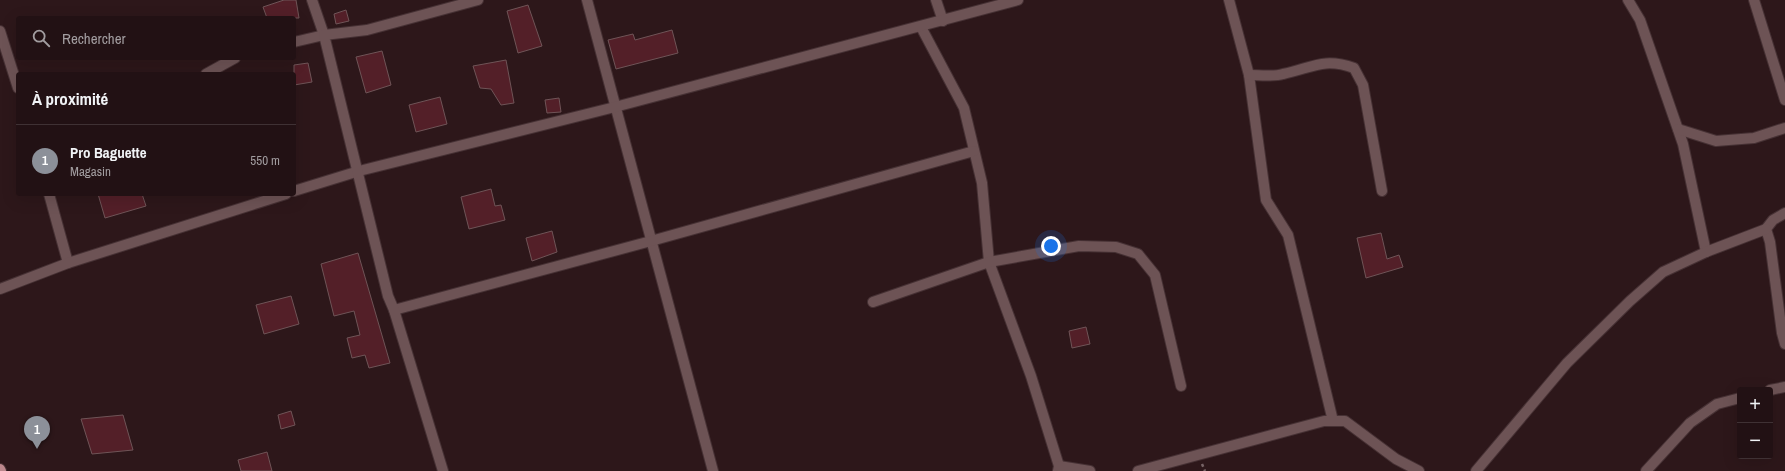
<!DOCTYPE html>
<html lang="fr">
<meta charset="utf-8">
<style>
body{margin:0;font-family:"Archivo Narrow",sans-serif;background:#2e1f22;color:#f1f3f6}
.controls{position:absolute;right:12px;bottom:12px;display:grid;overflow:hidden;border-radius:4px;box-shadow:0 4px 16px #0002}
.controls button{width:36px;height:36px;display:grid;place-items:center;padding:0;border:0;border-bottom:1px solid #3f3134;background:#221114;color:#f1f3f6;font:20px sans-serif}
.you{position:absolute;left:1051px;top:246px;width:14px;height:14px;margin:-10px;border:3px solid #fff;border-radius:50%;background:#1a73e8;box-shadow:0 0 0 6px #1a73e833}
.badge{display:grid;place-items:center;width:26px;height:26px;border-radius:50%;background:#8c9099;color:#fff;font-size:13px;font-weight:700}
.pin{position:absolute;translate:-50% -33px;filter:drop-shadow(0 1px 2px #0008)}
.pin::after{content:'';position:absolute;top:21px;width:14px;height:12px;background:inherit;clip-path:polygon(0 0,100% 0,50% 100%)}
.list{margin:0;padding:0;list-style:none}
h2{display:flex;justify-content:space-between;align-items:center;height:52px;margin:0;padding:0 16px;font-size:17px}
h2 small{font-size:13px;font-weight:400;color:#a29da0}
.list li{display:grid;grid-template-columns:26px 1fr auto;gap:12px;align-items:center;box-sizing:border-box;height:72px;padding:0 16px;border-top:1px solid #3f3134}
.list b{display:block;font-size:15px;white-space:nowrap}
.list p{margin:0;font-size:13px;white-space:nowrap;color:#a29da0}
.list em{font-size:13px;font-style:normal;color:#a29da0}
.icon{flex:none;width:22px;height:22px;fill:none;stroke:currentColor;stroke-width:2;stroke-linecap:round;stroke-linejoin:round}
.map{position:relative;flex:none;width:1785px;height:471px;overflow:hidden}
.search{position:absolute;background:#221114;box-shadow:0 4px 16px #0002;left:16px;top:16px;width:280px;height:44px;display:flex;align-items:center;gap:10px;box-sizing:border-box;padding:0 14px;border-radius:4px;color:#a29da0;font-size:15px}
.panel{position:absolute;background:#221114;box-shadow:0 4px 16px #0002;left:16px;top:72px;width:280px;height:124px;border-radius:4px}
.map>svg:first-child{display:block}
</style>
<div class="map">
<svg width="1785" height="471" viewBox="0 0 1785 471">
<rect width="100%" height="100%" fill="#2d171a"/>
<!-- building -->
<g fill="#531f28" stroke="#6f5457">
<path d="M284 0H296L299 18H267L263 7Z"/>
<path d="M528 5 542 46 518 53 507 11Z"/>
<path d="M346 10 349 21 336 24 334 14Z"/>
<path d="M672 30 678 53 616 69 608 40 633 34 635 40Z"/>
<path d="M382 51 391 85 366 93 356 57Z"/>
<path d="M506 60 514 103 501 105 491 89 480 88 473 66Z"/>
<path d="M308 63 312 82 294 85V65Z"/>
<path d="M440 97 447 124 416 132 409 105Z"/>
<path d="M559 98 561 112 547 113 545 100Z"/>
<path d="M491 189 495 206 501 205 505 220 469 229 461 197Z"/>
<path d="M98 194H142L146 206 105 218Z"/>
<path d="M552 231 557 252 532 261 526 238Z"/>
<path d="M1381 233 1387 259 1399 255 1403 267 1366 278 1357 238Z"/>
<path d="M358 253 390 363 369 368 365 355 352 358 347 338 360 335 354 311 334 316 321 264Z"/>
<path d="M291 296 299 324 264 334 256 305Z"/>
<path d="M1086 327 1090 344 1072 348 1069 331Z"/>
<path d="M291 411 295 425 281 429 278 415Z"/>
<path d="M123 415 133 450 92 454 81 419Z"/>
<path d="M267 452 272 471H241L238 460Z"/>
</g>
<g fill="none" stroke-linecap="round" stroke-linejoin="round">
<defs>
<g id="minor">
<path d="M587 0 713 471"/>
<path d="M936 0 943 21"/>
<path d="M1229 0 1249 75 1266 200 1288 235 1333 421"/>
<path d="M1628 0 1640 20 1683 144 1706 252"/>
<path d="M1754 0 1785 100"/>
<path d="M921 27 964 108 982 183 989 262 1031 376 1059 466 1058 471"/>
<path d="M0 31 18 88"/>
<path d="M294 42 324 35 312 0"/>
<path d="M206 74 235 58"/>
<path d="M1249 75C1259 75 1273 77 1283 74 1312 68 1323 57 1354 68L1363 85 1382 191"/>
<path d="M1678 129 1716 141 1754 138 1785 128"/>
<path d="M294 191 359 171 615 107 1018 0"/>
<path d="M49 194 68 263"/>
<path d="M1785 213 1773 220 1766 229 1770 242 1782 333 1785 344"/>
<path d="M0 289 68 263 286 194"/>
<path d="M873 302 989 262 1079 246 1116 247 1138 254 1155 275 1181 386"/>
<path d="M394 310 651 241 974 151"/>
<path d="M1770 390 1785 387"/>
<path d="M1059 466 1090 471"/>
<path d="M443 471 394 310 388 296 324 35 367 30 478 0"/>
<path d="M1138 471 1324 421H1345L1396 459 1419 471"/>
<path d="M1476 471 1567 363 1630 301 1663 272 1706 252 1766 229"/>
<path d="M1646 471 1690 423 1717 404 1740 398"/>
</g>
<path id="primary" d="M0 469 1 471"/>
</defs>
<!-- minor casing -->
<use href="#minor" stroke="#463134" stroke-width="12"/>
<!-- primary casing -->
<use href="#primary" stroke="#463134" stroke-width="12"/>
<!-- path -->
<path stroke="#776466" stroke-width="2.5" stroke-dasharray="3 3" stroke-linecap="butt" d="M1202 464 1205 471"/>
<!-- minor -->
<use href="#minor" stroke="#6d5355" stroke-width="10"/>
<!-- primary -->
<use href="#primary" stroke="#bc878c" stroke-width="10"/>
</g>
</svg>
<div class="controls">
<button>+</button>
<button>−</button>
</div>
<div class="you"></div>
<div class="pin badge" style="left:37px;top:449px">1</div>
<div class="search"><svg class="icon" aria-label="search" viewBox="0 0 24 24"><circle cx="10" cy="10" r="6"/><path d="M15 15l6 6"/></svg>Rechercher</div>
<section class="panel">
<h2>À proximité<small></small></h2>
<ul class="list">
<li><span class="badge">1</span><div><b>Pro Baguette</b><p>Magasin</p></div><em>550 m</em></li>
</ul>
</section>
</div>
